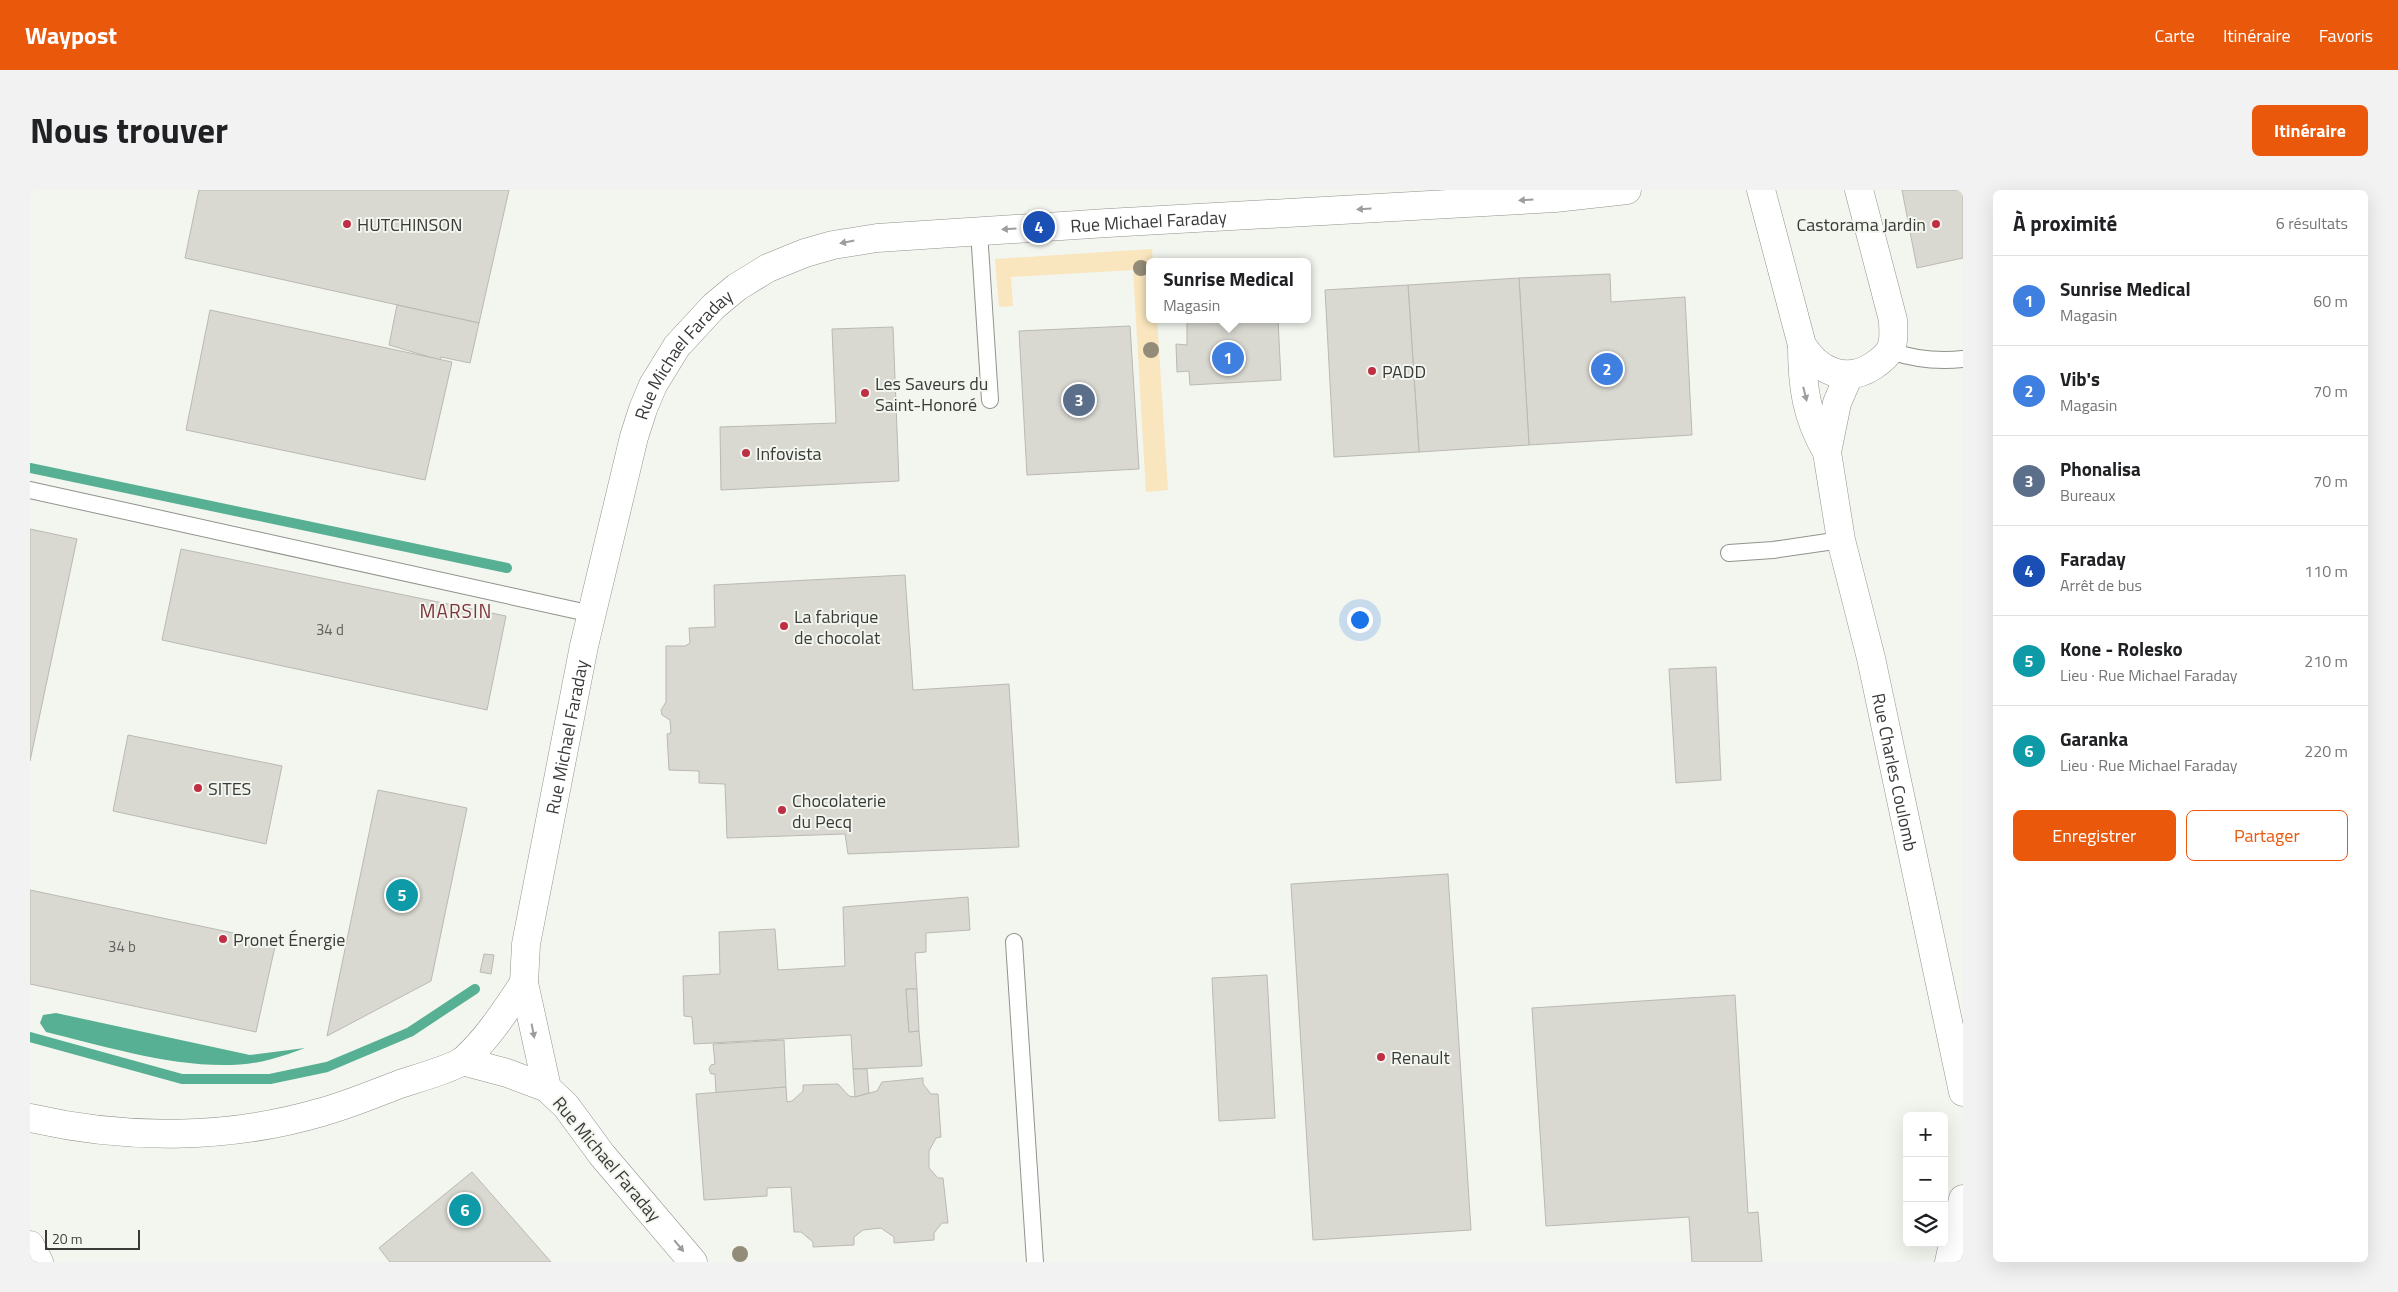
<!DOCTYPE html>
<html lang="fr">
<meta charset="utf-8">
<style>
body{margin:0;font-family:"Titillium Web",sans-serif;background:#f2f2f2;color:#202124}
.controls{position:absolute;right:15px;bottom:15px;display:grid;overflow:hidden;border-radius:8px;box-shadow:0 5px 20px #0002}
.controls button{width:45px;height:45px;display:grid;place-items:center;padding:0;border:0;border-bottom:1px solid #e0e0e0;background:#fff;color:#202124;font:25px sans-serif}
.scale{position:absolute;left:15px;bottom:12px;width:95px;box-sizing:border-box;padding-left:5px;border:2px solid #3a3b38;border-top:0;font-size:14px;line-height:18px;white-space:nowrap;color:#3a3b38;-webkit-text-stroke:4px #f3f6ef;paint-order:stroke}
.you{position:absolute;left:1329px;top:429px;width:18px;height:18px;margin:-12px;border:4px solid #fff;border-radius:50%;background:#1a73e8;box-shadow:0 0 0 8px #1a73e833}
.badge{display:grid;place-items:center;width:32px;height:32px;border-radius:50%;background:#ea580c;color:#fff;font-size:16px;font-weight:700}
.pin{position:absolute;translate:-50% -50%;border:2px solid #fff;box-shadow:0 1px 5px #0006}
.popup{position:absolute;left:1116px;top:68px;width:165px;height:65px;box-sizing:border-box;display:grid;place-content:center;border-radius:8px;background:#fff;filter:drop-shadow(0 1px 4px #0005);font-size:16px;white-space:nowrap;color:#757577}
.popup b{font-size:19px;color:#202124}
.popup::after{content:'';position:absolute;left:50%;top:100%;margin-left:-10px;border:10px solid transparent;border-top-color:#fff}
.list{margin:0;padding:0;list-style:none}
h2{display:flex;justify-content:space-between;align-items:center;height:65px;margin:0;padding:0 20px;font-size:21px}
h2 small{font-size:16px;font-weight:400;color:#757577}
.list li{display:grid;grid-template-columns:32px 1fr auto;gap:15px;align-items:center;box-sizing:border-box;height:90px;padding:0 20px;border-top:1px solid #e0e0e0}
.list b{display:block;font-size:19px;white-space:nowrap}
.list p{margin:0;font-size:16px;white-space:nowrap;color:#757577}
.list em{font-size:16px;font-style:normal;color:#757577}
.actions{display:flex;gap:10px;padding:15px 20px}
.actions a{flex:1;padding:11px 0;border:1px solid #ea580c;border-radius:8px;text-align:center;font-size:18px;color:#ea580c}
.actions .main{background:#ea580c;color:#fff}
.icon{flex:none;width:28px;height:28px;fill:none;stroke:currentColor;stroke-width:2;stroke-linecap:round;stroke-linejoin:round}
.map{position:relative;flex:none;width:1933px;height:1072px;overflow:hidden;border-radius:8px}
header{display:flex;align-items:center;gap:30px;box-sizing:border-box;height:70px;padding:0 25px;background:#ea580c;color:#fff}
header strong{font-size:24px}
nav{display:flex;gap:28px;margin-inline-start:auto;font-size:18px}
.intro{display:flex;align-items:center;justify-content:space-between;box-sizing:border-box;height:120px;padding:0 30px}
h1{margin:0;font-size:35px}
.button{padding:12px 22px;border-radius:8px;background:#ea580c;color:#fff;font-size:18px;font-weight:700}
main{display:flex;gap:30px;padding:0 30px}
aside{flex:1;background:#fff;border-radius:8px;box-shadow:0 5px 20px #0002}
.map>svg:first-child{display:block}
</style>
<header>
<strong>Waypost</strong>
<nav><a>Carte</a><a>Itinéraire</a><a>Favoris</a></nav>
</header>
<div class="intro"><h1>Nous trouver</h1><a class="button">Itinéraire</a></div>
<main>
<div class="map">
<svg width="1933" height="1072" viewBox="0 0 1933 1072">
<rect width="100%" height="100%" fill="#f3f6ef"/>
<!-- green -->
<path fill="#f9e5be" d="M1122 59 1123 72H1119V129H1127L1138 300 1116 302 1103 80 981 87 983 116 969 117 965 69Z"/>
<!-- water -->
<path fill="#57b093" d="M26 823 220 865 275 858C264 862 253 866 242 869 175 888 83 858 16 842L10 833 13 825Z"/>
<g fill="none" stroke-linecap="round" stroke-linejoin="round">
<!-- stream -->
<g stroke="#57b093" stroke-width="10">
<path d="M0 278 477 378"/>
<path d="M0 847 152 889H240L297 877 380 842 445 799"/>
</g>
</g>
<!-- building -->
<g fill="#d9d8d1" stroke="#bab9b2">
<path d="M169 0H479L449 133 155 68Z"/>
<path d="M1872 0H1933V68L1887 78Z"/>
<path d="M1580 84 1581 112 1655 107 1662 245 1499 255 1489 88Z"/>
<path d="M1489 88 1499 255 1389 262 1378 95Z"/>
<path d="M1378 95 1389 262 1304 267 1295 100Z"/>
<path d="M367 115 449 133 440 173 411 167 410 170 359 155Z"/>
<path d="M180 120 422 172 395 290 156 240Z"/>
<path d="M1157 129H1248L1251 190 1160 195 1159 181 1147 182 1146 154 1157 155Z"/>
<path d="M1100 136 1109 279 997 285 989 141Z"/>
<path d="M863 137 869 291 691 300 690 237 806 233 802 139Z"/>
<path d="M0 339 47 349 0 571Z"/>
<path d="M151 359 476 426 457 520 132 450Z"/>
<path d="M875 385 883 500 979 494 989 657 818 664 815 644 697 648 695 594 669 593V581L639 580 637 544 641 543 640 530 632 525 631 520 636 512V456H655L660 453 659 438 685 437 684 395Z"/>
<path d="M1686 477 1691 590 1646 593 1639 479Z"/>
<path d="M98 545 252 576 236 654 83 621Z"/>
<path d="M348 600 437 618 401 791 297 846Z"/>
<path d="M1418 684 1441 1040 1283 1050 1261 694Z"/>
<path d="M0 700 246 752 226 842 0 794Z"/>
<path d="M938 707 940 740 896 743V762L885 763 887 799H876L879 842 889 841 892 876 823 879 821 845 664 854 662 827 654 826 653 786 690 784 689 742 745 739 748 780 815 776 813 717Z"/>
<path d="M454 764 464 765 461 784 450 782Z"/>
<path d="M1237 785 1245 928 1189 931 1182 788Z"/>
<path d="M876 799H887L889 841 879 842Z"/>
<path d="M1705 805 1718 1023 1728 1022 1732 1072H1662L1659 1027 1516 1036 1502 818Z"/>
<path d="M754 850 756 897 686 903 685 884H681L679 879 681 875 685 874 683 854Z"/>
<path d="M823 879H837L839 903 825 907Z"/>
<path d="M893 888V894L901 904H908L911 947 906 948 899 961V978L908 988H913L918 1033H912L904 1043V1050L864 1053V1047L851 1038 833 1040 824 1047V1055L783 1057V1052L771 1042H764L761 997 737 998V1006L674 1010 666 904 756 897 757 912 762 911 773 901V895L808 894 819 906 825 907 847 901 852 892Z"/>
<path d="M442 982 521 1072H360L349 1058Z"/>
</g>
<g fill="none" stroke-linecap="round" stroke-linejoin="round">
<defs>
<g id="lane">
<path d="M949 41 960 210"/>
<path d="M1860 161C1884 169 1907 172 1933 169"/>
<path d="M0 300 562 424"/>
<path d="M1699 363 1743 360 1811 350"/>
<path d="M984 752 1005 1072"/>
</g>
<g id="street">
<path d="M1731 0 1772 155C1788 181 1816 194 1843 176 1849 172 1857 166 1860 160 1865 152 1863 139 1863 130L1829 0"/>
<path d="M1772 155C1772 195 1776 227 1797 262"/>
<path id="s1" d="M1819 185 1807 213 1797 262 1811 350 1841 468 1933 902"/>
<path d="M432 871 477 883 517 898"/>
<path d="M0 928C95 950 197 950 292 922 318 915 344 904 370 894 385 889 424 878 434 870 458 848 476 820 494 793"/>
<path d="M0 1055 9 1072"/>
<path id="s2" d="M663 1072 572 965 536 916 517 898 494 793 496 754 554 456 604 247 613 219 623 195 647 156 684 116 707 97 738 78 775 63 803 55 847 48 1077 33 1525 8 1597 0"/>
<path d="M1919 1072 1933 1009"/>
</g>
</defs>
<!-- lane casing -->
<use href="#lane" stroke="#90938c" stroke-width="18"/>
<!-- street casing -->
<use href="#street" stroke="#90938c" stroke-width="29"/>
<!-- lane -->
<use href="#lane" stroke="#fff" stroke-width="16"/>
<!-- street -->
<use href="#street" stroke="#fff" stroke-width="28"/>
</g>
<!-- trees -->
<g fill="#938c78">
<circle cx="1111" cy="78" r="8"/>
<circle cx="1121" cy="160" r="8"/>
<circle cx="710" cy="1064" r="8"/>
</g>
<!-- one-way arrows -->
<defs><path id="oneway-solid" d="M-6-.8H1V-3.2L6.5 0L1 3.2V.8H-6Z" transform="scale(1.25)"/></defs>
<g fill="#9c9d9c">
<use href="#oneway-solid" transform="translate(1496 10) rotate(177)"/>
<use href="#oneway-solid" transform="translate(1334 19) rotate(177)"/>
<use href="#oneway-solid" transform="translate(979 39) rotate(176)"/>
<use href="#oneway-solid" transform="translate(817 52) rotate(169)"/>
<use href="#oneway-solid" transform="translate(1775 204) rotate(76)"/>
<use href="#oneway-solid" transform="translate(503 841) rotate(79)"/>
<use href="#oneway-solid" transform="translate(649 1056) rotate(50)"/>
</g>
<!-- markers -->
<g fill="#bf2f44" stroke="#f3f6ef" stroke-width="2">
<circle cx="317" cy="34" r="5"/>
<circle cx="1906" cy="34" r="5"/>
<circle cx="1342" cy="181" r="5"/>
<circle cx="835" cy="203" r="5"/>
<circle cx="716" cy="263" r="5"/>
<circle cx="754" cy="436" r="5"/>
<circle cx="168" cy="598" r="5"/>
<circle cx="752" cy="620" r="5"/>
<circle cx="193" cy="749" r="5"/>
<circle cx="1351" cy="867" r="5"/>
</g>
<g text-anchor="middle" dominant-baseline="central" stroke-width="4" stroke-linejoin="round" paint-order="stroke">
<!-- number labels -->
<g font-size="15" fill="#62625e">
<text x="300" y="439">34 d</text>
<text x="92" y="756">34 b</text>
</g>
<!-- street labels -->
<g font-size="18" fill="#3a3b38" stroke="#f3f6ef">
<text stroke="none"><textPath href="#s2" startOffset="1500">Rue Michael Faraday</textPath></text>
<text stroke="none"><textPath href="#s2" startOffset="990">Rue Michael Faraday</textPath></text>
<text stroke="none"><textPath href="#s2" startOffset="585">Rue Michael Faraday</textPath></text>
<text stroke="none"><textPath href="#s1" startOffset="408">Rue Charles Coulomb</textPath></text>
<text transform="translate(577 969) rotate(50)">Rue Michael Faraday</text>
</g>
<!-- poi labels -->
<g font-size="18" fill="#3a3b38" stroke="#f3f6ef" text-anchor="start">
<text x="327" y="34">HUTCHINSON</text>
<text x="1896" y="34" text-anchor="end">Castorama Jardin</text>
<text x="1352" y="181">PADD</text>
<text x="845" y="193">Les Saveurs du<tspan x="845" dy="21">Saint-Honoré</tspan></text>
<text x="726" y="263">Infovista</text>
<text x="764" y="426">La fabrique<tspan x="764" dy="21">de chocolat</tspan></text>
<text x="178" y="598">SITES</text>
<text x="762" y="610">Chocolaterie<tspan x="762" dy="21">du Pecq</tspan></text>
<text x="203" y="749">Pronet Énergie</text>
<text x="1361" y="867">Renault</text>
</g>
<!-- neighbourhood labels -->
<g font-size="19" letter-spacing="1" fill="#7d353a" stroke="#f3f6ef">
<text x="426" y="420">MARSIN</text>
</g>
</g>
</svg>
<div class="controls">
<button>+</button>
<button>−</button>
<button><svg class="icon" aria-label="layers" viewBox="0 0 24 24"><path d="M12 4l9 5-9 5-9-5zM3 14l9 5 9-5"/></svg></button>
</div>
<div class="scale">20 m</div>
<div class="you"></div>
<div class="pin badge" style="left:1198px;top:168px;background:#3f7fe0">1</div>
<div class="popup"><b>Sunrise Medical</b>Magasin</div>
<div class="pin badge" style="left:1577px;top:179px;background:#3f7fe0">2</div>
<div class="pin badge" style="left:1049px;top:210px;background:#5c6f8a">3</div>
<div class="pin badge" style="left:1009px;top:37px;background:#1a4fb4">4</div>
<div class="pin badge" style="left:372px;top:705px;background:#0f9aa8">5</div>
<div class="pin badge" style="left:435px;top:1020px;background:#0f9aa8">6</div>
</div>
<aside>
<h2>À proximité<small>6 résultats</small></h2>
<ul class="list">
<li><span class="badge" style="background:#3f7fe0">1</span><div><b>Sunrise Medical</b><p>Magasin</p></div><em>60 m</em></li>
<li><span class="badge" style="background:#3f7fe0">2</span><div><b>Vib's</b><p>Magasin</p></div><em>70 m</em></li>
<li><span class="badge" style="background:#5c6f8a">3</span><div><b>Phonalisa</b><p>Bureaux</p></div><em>70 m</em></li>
<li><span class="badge" style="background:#1a4fb4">4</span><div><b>Faraday</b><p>Arrêt de bus</p></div><em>110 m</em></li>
<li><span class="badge" style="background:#0f9aa8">5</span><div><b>Kone - Rolesko</b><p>Lieu · Rue Michael Faraday</p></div><em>210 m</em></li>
<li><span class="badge" style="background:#0f9aa8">6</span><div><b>Garanka</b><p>Lieu · Rue Michael Faraday</p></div><em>220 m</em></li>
</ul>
<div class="actions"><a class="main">Enregistrer</a><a>Partager</a></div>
</aside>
</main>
